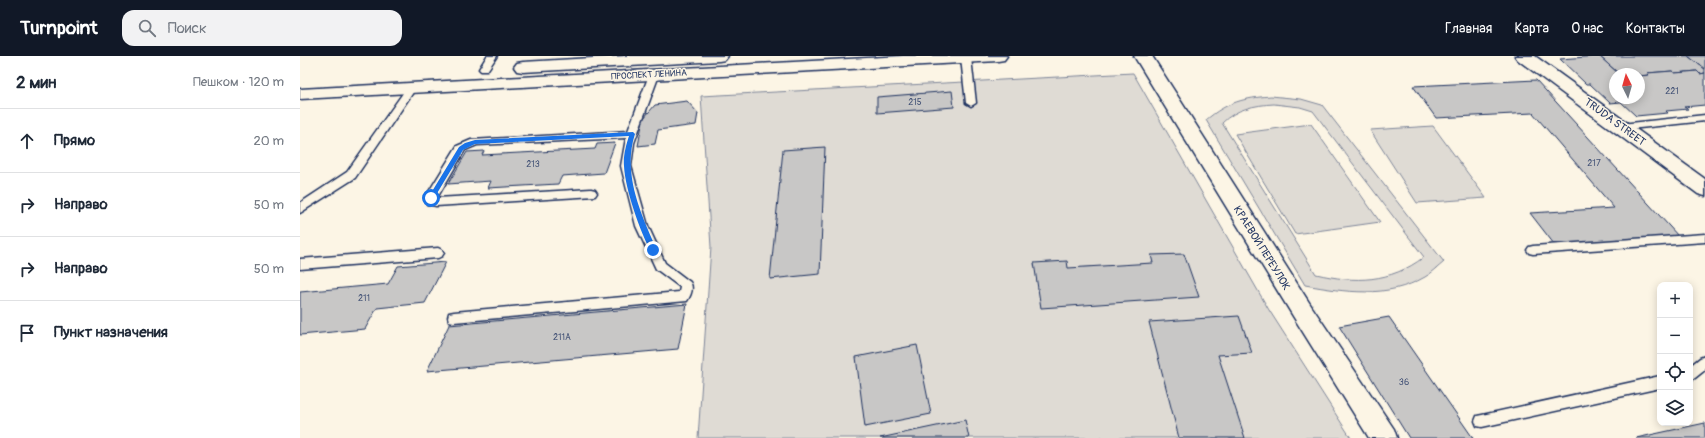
<!DOCTYPE html>
<html lang="ru">
<meta charset="utf-8">
<style>
body{margin:0;font-family:Pangolin,sans-serif;background:#f2f2f3;color:#1f2937}
.controls{position:absolute;right:12px;bottom:12px;display:grid;overflow:hidden;border-radius:8px;box-shadow:0 2px 10px #0003}
.controls button{width:36px;height:36px;display:grid;place-items:center;padding:0;border:0;border-bottom:1px solid #e0e1e3;background:#fff;color:#1f2937;font:20px sans-serif}
.compass{position:absolute;left:1309px;top:12px;width:36px;height:36px;border-radius:50%;background:#fff;box-shadow:0 2px 10px #0003;rotate:355deg}
.stop{position:absolute;width:12px;height:12px;margin:-9px;border:3px solid #1a73e8;border-radius:50%;background:#fff}
.stop.end{background:#1a73e8;border-color:#fff;box-shadow:0 1px 4px #0008}
.list{margin:0;padding:0;list-style:none}
h2{display:flex;justify-content:space-between;align-items:center;height:52px;margin:0;padding:0 16px;font-size:17px}
h2 small{font-size:13px;font-weight:400;color:#747a83}
.list li{display:grid;grid-template-columns:26px 1fr auto;gap:12px;align-items:center;box-sizing:border-box;height:64px;padding:0 16px;border-top:1px solid #e0e1e3}
.list b{display:block;font-size:15px;white-space:nowrap}
.list em{font-size:13px;font-style:normal;color:#747a83}
.icon{flex:none;width:22px;height:22px;fill:none;stroke:currentColor;stroke-width:2;stroke-linecap:round;stroke-linejoin:round}
.map{position:relative;flex:none;width:1405px;height:382px;overflow:hidden}
header{display:flex;align-items:center;gap:24px;box-sizing:border-box;height:56px;padding:0 20px;background:#111827;color:#fff}
header strong{font-size:19px}
nav{display:flex;gap:22px;margin-inline-start:auto;font-size:14px}
.search{width:280px;height:36px;background:#f2f2f3;display:flex;align-items:center;gap:10px;box-sizing:border-box;padding:0 14px;border-radius:12px;color:#747a83;font-size:15px}
main{display:flex}
aside{flex:1;background:#fff}
.map>svg:first-child{display:block}
</style>
<header>
<strong>Turnpoint</strong>
<div class="search"><svg class="icon" aria-label="search" viewBox="0 0 24 24"><circle cx="10" cy="10" r="6"/><path d="M15 15l6 6"/></svg>Поиск</div>
<nav><a>Главная</a><a>Карта</a><a>О нас</a><a>Контакты</a></nav>
</header>
<main>
<aside>
<h2>2 мин<small>Пешком · 120 m</small></h2>
<ul class="list">
<li><svg class="icon" aria-label="ahead" viewBox="0 0 24 24"><path d="M12 20V5M6 11l6-6 6 6"/></svg><div><b>Прямо</b></div><em>20 m</em></li>
<li><svg class="icon" aria-label="right" viewBox="0 0 24 24"><path d="M7 20v-9h11M14 6l5 5-5 5"/></svg><div><b>Направо</b></div><em>50 m</em></li>
<li><svg class="icon" aria-label="right" viewBox="0 0 24 24"><path d="M7 20v-9h11M14 6l5 5-5 5"/></svg><div><b>Направо</b></div><em>50 m</em></li>
<li><svg class="icon" aria-label="arrive" viewBox="0 0 24 24"><path d="M6 21V4h12l-3 4 3 4H6"/></svg><div><b>Пункт назначения</b></div></li>
</ul>
</aside>
<div class="map">
<svg width="1405" height="382" viewBox="0 0 1405 382">
<rect width="100%" height="100%" fill="#fcf5e5"/>
<filter id="ink" filterUnits="userSpaceOnUse"><feTurbulence type="fractalNoise" baseFrequency=".025" numOctaves="2"/><feDisplacementMap in="SourceGraphic" scale="8" xChannelSelector="R" yChannelSelector="G"/><feConvolveMatrix kernelMatrix="1 2 1 2 8 2 1 2 1" color-interpolation-filters="sRGB"/></filter>
<g filter="url(#ink)">
<!-- green -->
<g fill="#dfdbd4" stroke="#7d8599" fill-rule="evenodd">
<path d="M833 17 969 254 1051 382H398L411 191 401 40Z"/>
<path d="M971 40 1001 43 1022 49 1144 206C1138 211 1132 217 1125 221 1087 243 1045 236 1005 229L906 64C927 46 944 42 971 40ZM974 48 1000 51 1013 55 1124 201C1090 227 1055 227 1016 218L922 67C936 53 954 49 974 48Z"/>
<path d="M1011 68 1080 166 995 178 935 78Z"/>
<path d="M1133 70 1186 142 1117 147 1070 74Z"/>
</g>
<!-- building -->
<g fill="#c8c7c6" stroke="#1b2f5e">
<path d="M1299 0H1388L1405 13V17L1400 18 1397 15 1375 17 1372 15 1347 17 1349 19 1339 20V18H1319Z"/>
<path d="M1299 0 1319 18H1315V42H1339V20L1349 19 1347 17 1372 15 1375 17 1397 15 1400 18 1405 17V49L1384 51 1388 53 1366 55 1368 57 1336 60 1321 46 1310 47 1290 28H1286L1260 3Z"/>
<path d="M1388 0H1405V13Z"/>
<path d="M1236 24 1379 181 1254 188 1230 157 1314 152 1233 57 1136 62 1113 30Z"/>
<path d="M652 35 654 51 577 57V41Z"/>
<path d="M387 45 398 57 396 69 358 74 355 88 338 90 343 63 355 49Z"/>
<path d="M315 87 304 117 262 120 258 128 188 132 191 125 148 128 167 96 184 95 182 99 295 93 297 88Z"/>
<path d="M525 91 520 218 470 223 483 94Z"/>
<path d="M884 198 899 241 741 252 734 207 767 205 768 212 853 207 851 199Z"/>
<path d="M146 206 125 247 77 252 65 273 0 279V236L88 228 98 210Z"/>
<path d="M387 248 378 293 127 315 149 269Z"/>
<path d="M939 260 952 297 918 299 945 382H879L849 266Z"/>
<path d="M1089 261 1173 382H1109L1039 270Z"/>
<path d="M617 289 631 358 565 371 556 301Z"/>
<path d="M665 364 669 382H580Z"/>
<path d="M1405 367V382H1336Z"/>
</g>
<g fill="none" stroke-linecap="round" stroke-linejoin="round">
<defs>
<g id="lane">
<path d="M187 0H197L187 15H181L179 13Z"/>
<path d="M663 0H669L671 2 676 47 671 50 666 47 661 2Z"/>
<path d="M354 16 359 19 334 87 331 110 348 170 365 207 390 226C394 232 391 239 387 245L154 266 149 265 148 261 149 257 154 256 379 236 380 231 356 213 336 170 321 110 326 82 177 89 165 94 137 142 291 133 295 134 297 137 295 140 136 150 127 148 125 142 157 90 171 84 328 75 349 19Z"/>
<path d="M111 29 116 32 55 122 0 157V147L47 116 108 30Z"/>
<path d="M1405 59V65L1321 74 1316 71 1321 68Z"/>
<path d="M1405 178V186L1233 198 1229 197 1227 194 1229 191 1233 190Z"/>
<path d="M138 192 142 194 144 197 142 200 138 202 0 213V203Z"/>
<path d="M1405 300V314L1395 322 1390 324V310L1400 302Z"/>
<path d="M1360 320V332L1182 371 1177 370 1175 365 1177 360 1182 359Z"/>
</g>
<g id="street">
<path d="M834 0H852L1012 251 1094 373 1097 382H1069L996 265Z"/>
<path d="M1215 0H1235L1405 123V140L1398 138 1218 4Z"/>
</g>
<g id="secondary">
<path d="M327 0H428L425 4 419 5 223 16 217 15 214 11 217 7 223 6Z"/>
<path d="M603 0H707L704 4 698 5 0 43V33Z"/>
</g>
</defs>
<!-- lane casing -->
<use href="#lane" stroke="#1b2f5e" stroke-width="3"/>
<!-- street casing -->
<use href="#street" stroke="#1b2f5e" stroke-width="3"/>
<!-- secondary casing -->
<use href="#secondary" stroke="#1b2f5e" stroke-width="3"/>
<!-- lane -->
<use href="#lane" fill="#fcf5e5" fill-rule="evenodd"/>
<!-- street -->
<use href="#street" fill="#fcf5e5" fill-rule="evenodd"/>
<!-- secondary -->
<use href="#secondary" fill="#fcf5e5" fill-rule="evenodd"/>
</g>
</g>
<!-- route -->
<path fill="#1a73e8" d="M333 76 335 78C322 117 341 159 357 194L356 196H351C340 175 325 133 324 110 323 101 326 89 329 80L175 88 163 94 133 144H131L128 142 159 91 165 87 175 84Z"/>
<g text-anchor="middle" dominant-baseline="central" stroke-width="3" stroke-linejoin="round" paint-order="stroke">
<!-- far-street labels -->
<g font-size="9" fill="#1b2f5e" stroke="#fcf5e5">
<text transform="translate(349 19) rotate(-3)">ПРОСПЕКТ ЛЕНИНА</text>
</g>
<!-- number labels -->
<g font-size="9" fill="#465578">
<text x="1372" y="35">221</text>
<text x="615" y="46">215</text>
<text x="1294" y="107">217</text>
<text x="233" y="108">213</text>
<text x="64" y="242">211</text>
<text x="262" y="281">211А</text>
<text x="1104" y="326">36</text>
</g>
<!-- street labels -->
<g font-size="11" fill="#1b2f5e" stroke="#fcf5e5">
<text transform="translate(1315 66) rotate(36)">TRUDA STREET</text>
<text transform="translate(962 192) rotate(58)">КРАЕВОЙ ПЕРЕУЛОК</text>
</g>
</g>
</svg>
<div class="controls">
<button>+</button>
<button>−</button>
<button><svg class="icon" aria-label="locate" viewBox="0 0 24 24"><circle cx="12" cy="12" r="6"/><path d="M12 2v4M12 18v4M2 12h4M18 12h4"/></svg></button>
<button><svg class="icon" aria-label="layers" viewBox="0 0 24 24"><path d="M12 4l9 5-9 5-9-5zM3 14l9 5 9-5"/></svg></button>
</div>
<svg class="compass" viewBox="-18 -18 36 36"><path d="M0-13l5 13h-10z" fill="#e53935"/><path d="M0 13l5-13h-10z" fill="#747a83"/></svg>
<div class="stop" style="left:131px;top:142px"></div>
<div class="stop end" style="left:353px;top:194px"></div>
</div>
</main>
